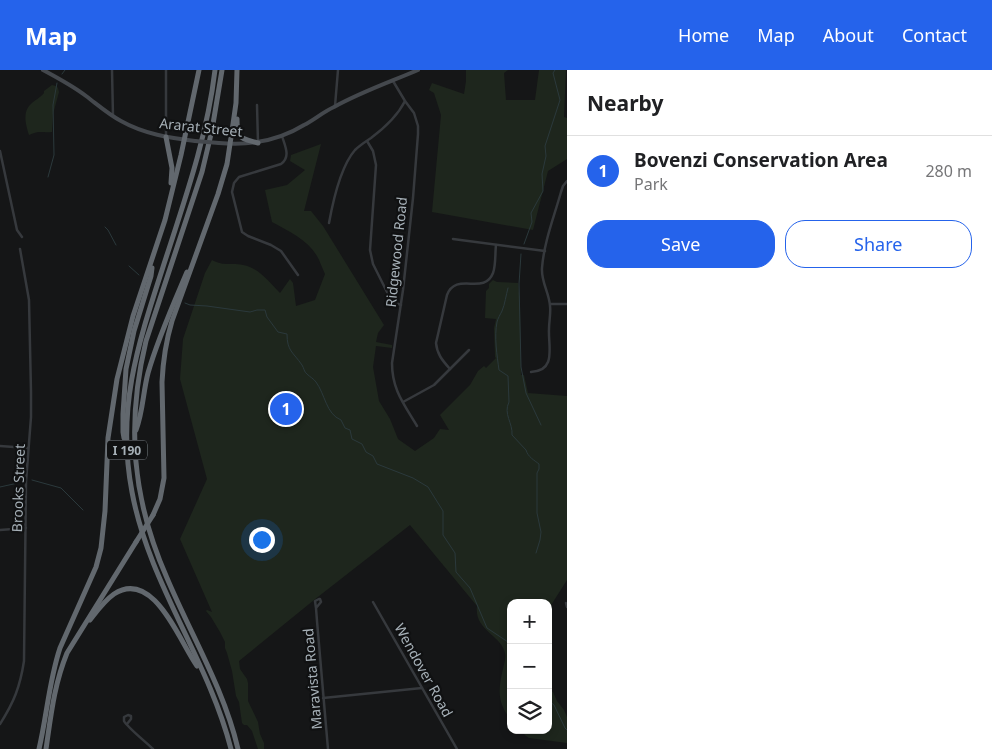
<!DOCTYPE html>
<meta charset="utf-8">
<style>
body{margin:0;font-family:"Noto Sans",sans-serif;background:#f6f6f6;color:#202124}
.controls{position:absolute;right:15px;bottom:15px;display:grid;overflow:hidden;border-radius:10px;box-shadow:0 2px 8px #0003}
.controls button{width:45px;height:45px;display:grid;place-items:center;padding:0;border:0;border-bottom:1px solid #e0e0e0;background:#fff;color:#202124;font:25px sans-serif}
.you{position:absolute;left:261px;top:469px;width:18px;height:18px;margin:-12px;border:4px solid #fff;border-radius:50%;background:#1a73e8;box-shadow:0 0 0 8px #1a73e833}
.badge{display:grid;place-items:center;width:32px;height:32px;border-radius:50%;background:#2563eb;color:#fff;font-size:16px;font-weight:700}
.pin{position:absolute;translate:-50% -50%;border:2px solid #fff;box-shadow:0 1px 5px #0006}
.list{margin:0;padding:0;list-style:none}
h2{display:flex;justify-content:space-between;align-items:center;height:65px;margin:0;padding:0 20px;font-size:21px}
h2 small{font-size:16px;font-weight:400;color:#757577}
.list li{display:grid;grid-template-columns:32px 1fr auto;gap:15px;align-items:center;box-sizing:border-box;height:70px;padding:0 20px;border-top:1px solid #e0e0e0}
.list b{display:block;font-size:19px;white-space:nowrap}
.list p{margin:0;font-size:16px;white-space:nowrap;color:#757577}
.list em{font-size:16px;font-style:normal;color:#757577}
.actions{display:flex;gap:10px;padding:15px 20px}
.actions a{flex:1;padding:11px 0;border:1px solid #2563eb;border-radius:20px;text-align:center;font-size:18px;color:#2563eb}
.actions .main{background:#2563eb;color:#fff}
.icon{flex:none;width:28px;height:28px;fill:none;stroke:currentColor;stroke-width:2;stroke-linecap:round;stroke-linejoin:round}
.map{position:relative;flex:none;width:567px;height:679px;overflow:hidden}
header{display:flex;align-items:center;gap:30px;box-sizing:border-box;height:70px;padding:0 25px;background:#2563eb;color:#fff}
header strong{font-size:24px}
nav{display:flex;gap:28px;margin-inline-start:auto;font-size:18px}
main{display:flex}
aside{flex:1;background:#fff}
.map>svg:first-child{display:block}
</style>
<header>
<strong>Map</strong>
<nav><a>Home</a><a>Map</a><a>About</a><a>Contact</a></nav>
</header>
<main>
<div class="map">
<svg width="567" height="679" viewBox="0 0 567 679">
<rect width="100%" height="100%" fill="#151617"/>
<!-- green -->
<g fill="#1e261d">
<path d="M466 0H508L504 3 506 30H535L539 0H566L564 47 567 48V89L548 101 533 160 432 142 441 45 434 23 429 20 432 13 464 24 466 11Z"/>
<path d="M52 15 56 16 58 18 59 22 53 44 52 62C42 63 40 60 29 65 26 55 22 42 31 34 35 30 40 28 44 23V21Z"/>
<path d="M321 74 304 141H311L323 156 384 255 378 263 376 272 392 275V278L376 276 373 297 379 331 390 349 398 369 415 381 434 368 440 359 449 360 440 345 470 315 478 301 484 296 486 298 496 288 495 287 494 258 496 249 485 248 486 221 489 218V214L493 210 497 212 518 213 520 233 521 305H524L528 323 567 326V510L548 540V533H511V650C497 632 498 620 503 599 504 593 507 587 504 580 499 565 474 559 477 536L410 455 314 530 239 591 240 599 247 609 248 613V631L258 652 260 664 264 673V679H258L252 661 247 655H244L242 653 239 632 236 626 232 601 227 583 225 578V572L220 562 211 547 206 541 207 540 212 542 180 469 207 409 180 309 183 269 205 203 212 190C225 197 230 192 243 195 259 198 269 212 280 223L290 209 293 213 296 236 315 230 325 204C322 198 320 191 317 186 307 169 288 161 272 152L265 120 287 115 305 100 290 91 291 85Z"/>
<path d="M548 619 553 622 557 631 564 640 567 647V673L529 668 526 666 520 660H548Z"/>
</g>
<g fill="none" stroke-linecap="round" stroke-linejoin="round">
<!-- stream -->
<g stroke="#2b393c" stroke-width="1">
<path d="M62 4 65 0"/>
<path d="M48 107 54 85 53 35 57 13"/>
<path d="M105 157 108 160 116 175"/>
<path d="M524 174 532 152 531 143 543 121 542 104 546 86 545 76 560 30 553 3 555 0"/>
<path d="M521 184 519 214 521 297 526 323 541 355"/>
<path d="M129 196 139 205"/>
<path d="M508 218C506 225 505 234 502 241 500 245 498 248 497 252 494 267 497 285 499 300L508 306 509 332C503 344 513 353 512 365L526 380C528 387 534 390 539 394V399L537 403V443L541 462 540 470 536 483"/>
<path d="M185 233 190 235 207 236 250 242 257 240H265L267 247 278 262 287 264C287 281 293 282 302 295 304 298 304 302 307 304 310 307 314 309 316 312 325 324 326 344 341 350L345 358 350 360 352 369 362 374 366 382 373 386 377 394 413 408 428 417 443 441V465L455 483 456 502 470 518 487 558 508 572 511 587"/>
<path d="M32 410 61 418 83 440"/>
<path d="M0 417 18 413 23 409"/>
<path d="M548 630 554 635 565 658 567 660"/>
</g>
<!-- street -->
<g stroke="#36393d" stroke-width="2.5">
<path d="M112 0 113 46"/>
<path d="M393 11 405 31 414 43 418 56V64L413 128 403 220 392 293C392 320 404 334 417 356"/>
<path d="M257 35 258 73"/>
<path d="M335 36 338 0"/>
<path d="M166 66V0"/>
<path d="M282 66C285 76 291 87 281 94L239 107 234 113 232 122 242 162 248 166 271 175 281 181 298 205"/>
<path d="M367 71 373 81 376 95 370 180 373 194 386 220 393 232 401 235"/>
<path d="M0 81 17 160 22 167"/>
<path d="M329 153C333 131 341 96 355 80 360 75 365 72 371 68 383 59 398 45 405 31"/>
<path d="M453 169 545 181"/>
<path d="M551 234H567"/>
<path d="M450 299C442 290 437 284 436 273L447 225C456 201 484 226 493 203 496 195 495 183 496 175"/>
<path d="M531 302C557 301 548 276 549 259 549 251 551 243 550 236 549 222 541 212 542 198 544 172 554 147 561 122L563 116 567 111"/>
<path d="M403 332 434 315 469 280"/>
<path d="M0 376 28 378"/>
<path d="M0 460 26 458"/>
<path d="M373 532 457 679"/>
<path d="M566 533 567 537"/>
<path d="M316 538 315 531 319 529H320L321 532 316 538 317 551 328 679"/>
<path d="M323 628 422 618"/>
<path d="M0 654C14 632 20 617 24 591L26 412 31 347V322L29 230 20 179"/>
<path d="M127 654 131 649V646L128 645 124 647C124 648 124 649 124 651 127 657 147 673 153 679"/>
</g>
<!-- secondary -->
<g stroke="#44484d" stroke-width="4">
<path d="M43 0C58 8 73 16 86 26 98 35 108 44 121 51 144 64 170 68 195 71"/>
<path d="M219 73C250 76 278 71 304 55 314 50 323 42 334 37 361 22 390 12 418 0"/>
</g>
<!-- highway -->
<g stroke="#62686e" stroke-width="5">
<path d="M215 0C207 68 184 132 163 197 138 274 116 339 132 422 149 514 208 589 231 679"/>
<path d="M222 0 212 60 202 102 146 271C126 354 132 429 167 508 191 565 224 619 238 679"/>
<path d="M237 49C237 70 241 68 258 73"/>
<path d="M166 67 172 98 171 113"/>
<path d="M136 360C143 342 143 322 148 303 158 268 173 235 187 202"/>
<path d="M124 368 123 362V344L126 299 134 261 151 206 152 198"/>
<path d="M153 445 160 429 164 408 162 312C163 291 166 271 172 251L218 124 227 94 233 54 236 33 237 0"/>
<path d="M90 550C97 541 104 531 114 524 154 498 180 573 197 596"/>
<path d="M39 679C47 645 49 611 60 578L96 497 101 478 105 441 108 368 117 309 133 246 165 150 181 85 199 0"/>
<path d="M46 679C51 645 54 615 67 583L136 472"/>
</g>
<!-- secondary-bridge -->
<path stroke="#44484d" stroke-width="4" d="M195 71 219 73"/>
<!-- highway-bridge -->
<path stroke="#62686e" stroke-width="5" d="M136 472 153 445"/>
</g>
<g text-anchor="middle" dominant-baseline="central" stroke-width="4.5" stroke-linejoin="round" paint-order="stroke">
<!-- shield labels -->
<rect fill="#101112" stroke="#7a8186" stroke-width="1" x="107" y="370.5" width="40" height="19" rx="4"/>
<g font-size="12" font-weight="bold" fill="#a7b1b8">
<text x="127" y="380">I 190</text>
</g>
<!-- street labels -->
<g font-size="14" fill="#a7b1b8" stroke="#101112">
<text transform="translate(201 57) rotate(6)">Ararat Street</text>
<text transform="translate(396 182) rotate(-84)">Ridgewood Road</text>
<text transform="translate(18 418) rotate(-88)">Brooks Street</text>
<text transform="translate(424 600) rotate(61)">Wendover Road</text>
<text transform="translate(312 609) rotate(-95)">Maravista Road</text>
</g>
</g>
</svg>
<div class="controls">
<button>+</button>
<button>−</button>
<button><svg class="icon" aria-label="layers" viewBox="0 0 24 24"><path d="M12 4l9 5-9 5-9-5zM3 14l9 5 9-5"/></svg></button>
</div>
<div class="you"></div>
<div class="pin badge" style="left:286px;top:339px">1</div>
</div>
<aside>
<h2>Nearby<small></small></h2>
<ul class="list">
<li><span class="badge">1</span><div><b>Bovenzi Conservation Area</b><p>Park</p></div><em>280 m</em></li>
</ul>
<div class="actions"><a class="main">Save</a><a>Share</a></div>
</aside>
</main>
